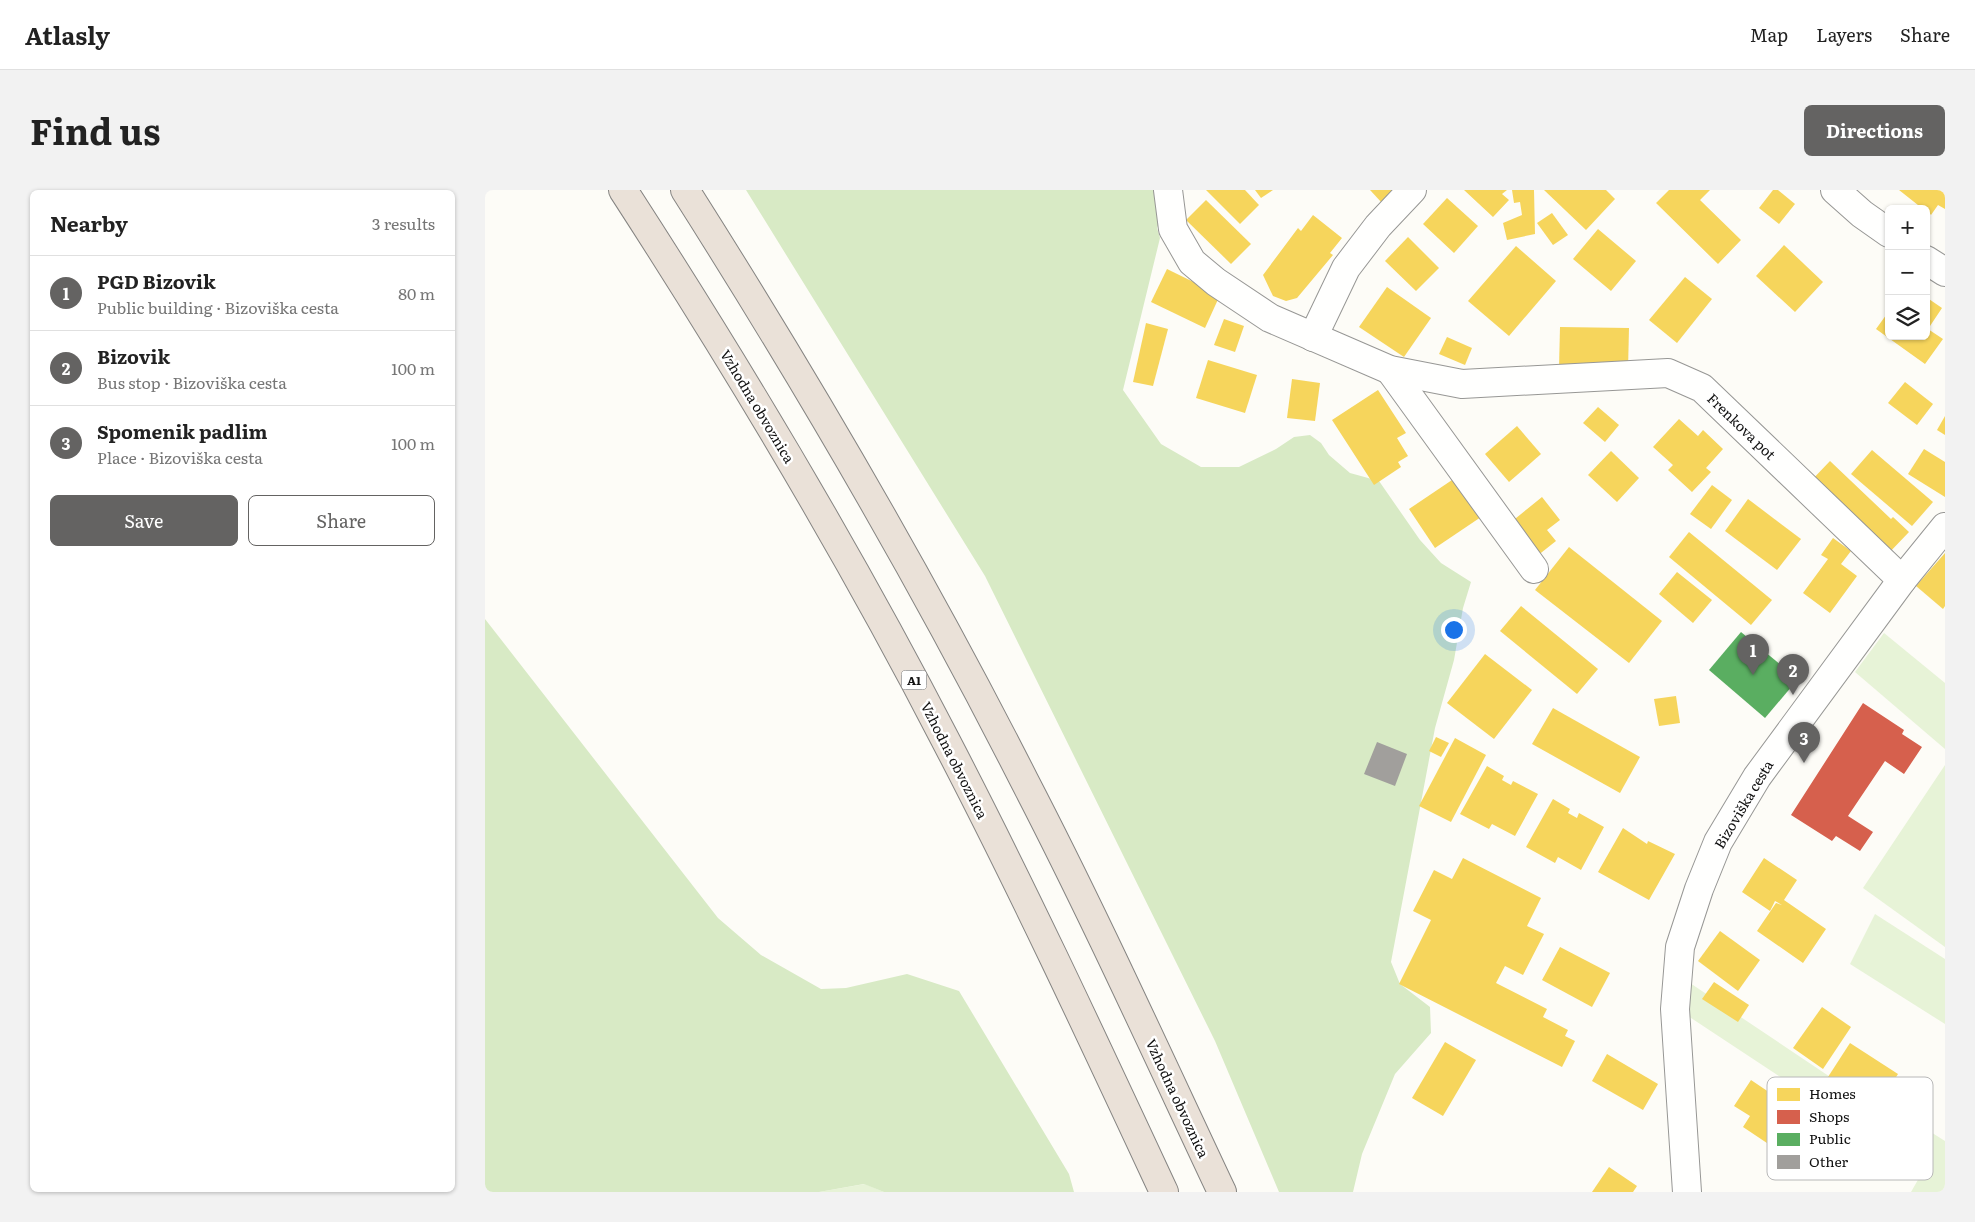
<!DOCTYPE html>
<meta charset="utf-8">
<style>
body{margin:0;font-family:Literata,serif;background:#f2f2f2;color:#222}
.controls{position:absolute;right:15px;top:15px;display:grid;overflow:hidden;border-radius:8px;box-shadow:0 1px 4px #0004}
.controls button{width:45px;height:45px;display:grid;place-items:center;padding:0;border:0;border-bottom:1px solid #e0e0e0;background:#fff;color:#222;font:25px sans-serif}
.you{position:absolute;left:968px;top:439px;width:18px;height:18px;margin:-12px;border:4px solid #fff;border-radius:50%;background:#1a73e8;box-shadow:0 0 0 8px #1a73e833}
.badge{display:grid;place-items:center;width:32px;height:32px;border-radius:50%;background:#646362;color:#fff;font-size:16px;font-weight:700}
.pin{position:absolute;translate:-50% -41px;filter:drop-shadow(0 1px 2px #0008)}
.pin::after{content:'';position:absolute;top:26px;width:18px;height:15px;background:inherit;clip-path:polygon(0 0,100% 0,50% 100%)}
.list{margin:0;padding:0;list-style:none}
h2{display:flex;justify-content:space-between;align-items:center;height:65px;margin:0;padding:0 20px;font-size:21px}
h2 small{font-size:16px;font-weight:400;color:#767676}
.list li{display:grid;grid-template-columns:32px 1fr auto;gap:15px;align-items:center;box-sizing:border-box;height:75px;padding:0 20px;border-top:1px solid #e0e0e0}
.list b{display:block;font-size:19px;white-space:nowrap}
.list p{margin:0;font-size:16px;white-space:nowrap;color:#767676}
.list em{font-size:16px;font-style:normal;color:#767676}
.actions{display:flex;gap:10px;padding:15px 20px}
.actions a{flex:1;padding:11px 0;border:1px solid #646362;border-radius:8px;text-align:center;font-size:18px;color:#646362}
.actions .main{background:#646362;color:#fff}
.icon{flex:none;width:28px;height:28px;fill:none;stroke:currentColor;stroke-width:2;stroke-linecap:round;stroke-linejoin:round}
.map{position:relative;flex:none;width:1460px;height:1002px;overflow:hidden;border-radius:8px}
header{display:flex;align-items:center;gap:30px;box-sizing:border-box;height:70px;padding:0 25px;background:#fff;border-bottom:1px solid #e0e0e0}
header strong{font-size:24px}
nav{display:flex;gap:28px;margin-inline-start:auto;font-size:18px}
.intro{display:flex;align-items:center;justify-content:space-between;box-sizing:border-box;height:120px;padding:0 30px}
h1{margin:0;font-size:35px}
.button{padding:12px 22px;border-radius:8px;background:#646362;color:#fff;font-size:18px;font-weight:700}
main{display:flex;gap:30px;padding:0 30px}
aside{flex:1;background:#fff;border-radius:8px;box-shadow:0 1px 4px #0004}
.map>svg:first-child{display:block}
</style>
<header>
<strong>Atlasly</strong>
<nav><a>Map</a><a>Layers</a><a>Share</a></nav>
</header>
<div class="intro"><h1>Find us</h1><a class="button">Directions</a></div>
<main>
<aside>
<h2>Nearby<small>3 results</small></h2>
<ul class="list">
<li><span class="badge">1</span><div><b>PGD Bizovik</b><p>Public building · Bizoviška cesta</p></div><em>80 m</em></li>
<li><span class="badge">2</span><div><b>Bizovik</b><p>Bus stop · Bizoviška cesta</p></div><em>100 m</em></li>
<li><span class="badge">3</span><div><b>Spomenik padlim</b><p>Place · Bizoviška cesta</p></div><em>100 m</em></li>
</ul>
<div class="actions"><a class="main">Save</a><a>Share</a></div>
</aside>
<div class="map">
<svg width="1460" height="1002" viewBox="0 0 1460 1002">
<rect width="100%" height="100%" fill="#fdfcf7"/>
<!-- green -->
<g fill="#e7f3d7">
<path d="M1399 443 1460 493V559L1370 482Z"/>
<path d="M1460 575V757L1378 698Z"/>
<path d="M1390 724 1460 769V834L1365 774Z"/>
<path d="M1205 793 1384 913 1395 910 1460 951V1002H1426L1438 981 1203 826Z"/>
<path d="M380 994 399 1002H334Z"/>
</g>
<!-- forest -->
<g fill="#d8eac5">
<path d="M261 0H677L680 18 672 38 675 48 638 200 676 254 716 277H754L791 259 809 247 825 245 836 253 844 265 865 283 894 291 935 350 956 373 986 392 978 418 969 470 950 538 906 772 915 794 945 817 946 843 910 884 877 964 868 1002H794L730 851 500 386Z"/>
<path d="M0 429 233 728 276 765 336 799 361 798 422 784 474 801 584 984 589 1002H399L379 994 334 1002H0Z"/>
</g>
<!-- homes -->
<g fill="#f6d55c">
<path d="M721 0H760L774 15 755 34Z"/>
<path d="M770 0H788L776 8Z"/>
<path d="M885 0H910L897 13Z"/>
<path d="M979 0H1022L1017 4 1024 10 1008 27Z"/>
<path d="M1027 0H1049L1050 44 1022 50 1018 33 1037 25 1035 12 1029 13Z"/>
<path d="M1059 0H1121L1130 9 1101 40Z"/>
<path d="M1184 0H1225L1215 10 1256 50 1233 74 1171 13Z"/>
<path d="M1288 0H1293L1310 14 1294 34 1274 18Z"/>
<path d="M1414 0H1460V19L1453 15 1446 25 1441 19H1438Z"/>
<path d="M962 8 993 36 969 63 938 34Z"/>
<path d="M721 10 766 54 746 74 701 30Z"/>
<path d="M1067 23 1083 45 1068 55 1052 33Z"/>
<path d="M828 25 857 48 845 63 848 65 812 108 801 111 788 106 778 85 813 38 816 41Z"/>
<path d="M1113 39 1151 71 1126 101 1088 69Z"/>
<path d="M923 47 954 78 931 101 900 71Z"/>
<path d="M1299 55 1338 92 1310 122 1271 86Z"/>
<path d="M1031 56 1071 91 1024 146 983 111Z"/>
<path d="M682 79 735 105 720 138 666 112Z"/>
<path d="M1200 87 1227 109 1192 153 1164 130Z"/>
<path d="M902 97 946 128 919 167 874 137Z"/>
<path d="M1441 107 1457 118 1443 139 1458 149 1440 174 1391 139 1404 121V146H1441Z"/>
<path d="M739 129 759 136 750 162 729 155Z"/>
<path d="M661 133 683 139 668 196 648 192Z"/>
<path d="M1075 137 1144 138 1143 180 1074 178Z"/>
<path d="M962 147 987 158 980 175 954 164Z"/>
<path d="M723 170 772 185 760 223 711 208Z"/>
<path d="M807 189 835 193 830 231 802 228Z"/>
<path d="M1420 192 1448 214 1432 235 1403 213Z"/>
<path d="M893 200 921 243 912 248 923 266 913 272 916 277 889 295 847 230Z"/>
<path d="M1113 217 1134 235 1120 252 1098 233Z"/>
<path d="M1460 226V245L1452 240Z"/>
<path d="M1194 229 1213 246 1218 240 1238 259 1221 278 1226 282 1207 302 1183 280 1188 275 1168 257Z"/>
<path d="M1032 236 1056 264 1024 292 1000 264Z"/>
<path d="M1439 259 1460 272V307L1423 284Z"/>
<path d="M1387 260 1448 312 1427 336 1366 284Z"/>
<path d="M1126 261 1154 288 1132 312 1103 285Z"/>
<path d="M1345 271 1406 329 1408 327 1424 342 1401 366 1324 293Z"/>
<path d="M970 288 996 327 950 358 924 319Z"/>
<path d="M1227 295 1247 310 1226 339 1205 324Z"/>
<path d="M1057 307 1075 330 1062 340 1071 351 1047 370 1020 337Z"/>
<path d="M1263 309 1316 349 1292 380 1240 341Z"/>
<path d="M1204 342 1287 410 1266 435 1184 367Z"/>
<path d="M1348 348 1366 361 1356 374 1372 386 1345 423 1318 403 1343 369 1336 365Z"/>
<path d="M1084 357 1177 431 1144 473 1050 400Z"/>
<path d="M1460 363V416L1458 419 1431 396Z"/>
<path d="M1192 382 1227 410 1208 433 1174 404Z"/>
<path d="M1036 416 1113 479 1092 504 1015 441Z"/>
<path d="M1000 464 1047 500 1009 549 962 513Z"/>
<path d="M1191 506 1195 533 1174 536 1169 509Z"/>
<path d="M1068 518 1155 567 1135 603 1047 554Z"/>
<path d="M951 547 964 553 956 567 944 561Z"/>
<path d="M970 548 1001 565 966 632 934 616Z"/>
<path d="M1002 576 1019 586 1017 590 1026 595 1028 591 1053 604 1030 646 1007 634 1004 639 975 624Z"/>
<path d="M1068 609 1085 619 1083 623 1092 628 1094 623 1119 637 1096 680 1073 667 1070 673 1041 657Z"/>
<path d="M1138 638 1162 654 1163 651 1190 664 1164 710 1113 682Z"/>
<path d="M978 668 1056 708 1042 736 1059 744 1038 785 1020 776 1011 793 1062 819 1058 827 1083 840 1080 846 1090 851 1077 877 914 794 946 730 928 721 949 680 967 689Z"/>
<path d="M1279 668 1312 690 1299 710 1341 739 1318 773 1272 741 1291 713 1297 715 1290 711 1285 721 1257 702Z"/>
<path d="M1235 741 1275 770 1253 801 1213 771Z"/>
<path d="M1075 757 1125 783 1107 817 1057 790Z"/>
<path d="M1229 792 1264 815 1253 832 1217 809Z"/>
<path d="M1337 817 1366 837 1338 879 1308 858Z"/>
<path d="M960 852 991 870 958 926 927 908Z"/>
<path d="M1365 853 1413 884 1390 921 1341 890Z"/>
<path d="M1122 864 1173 894 1158 920 1107 891Z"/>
<path d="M1266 890 1330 933 1306 969 1258 937 1265 926 1249 916Z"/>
<path d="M1124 977 1152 996 1148 1002H1107Z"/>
</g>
<!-- shops -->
<path fill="#d6604d" d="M1378 513 1419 540 1417 544 1437 557 1419 584 1400 571 1363 626 1388 642 1375 661 1351 646 1347 651 1306 625Z"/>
<!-- public -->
<path fill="#5aae61" d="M1256 442 1313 489 1280 528 1224 480Z"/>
<!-- building -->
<path fill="#a19f9c" d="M892 552 922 564 910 596 879 584Z"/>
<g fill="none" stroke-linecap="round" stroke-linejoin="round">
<defs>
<g id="minor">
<path d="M683 0 688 39 707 72 731 92 785 128 905 180 977 194 1183 183 1217 198 1417 390"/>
<path d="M1350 0 1377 24 1404 43"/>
<path d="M1441 70 1460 82"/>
<path d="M828 147 861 78 893 36 927 0"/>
<path d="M905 180 1049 379"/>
<path d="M1202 1002 1190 819 1195 757 1214 699 1233 652 1272 587 1417 390 1460 337"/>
</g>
<g id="highway">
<path d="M138 0C254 179 364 363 462 553 539 701 609 852 679 1002"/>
<path d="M200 0C322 192 436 387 539 590 609 725 672 864 737 1002"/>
</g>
</defs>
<!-- minor casing -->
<use href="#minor" stroke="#979795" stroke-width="30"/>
<!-- highway casing -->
<use href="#highway" stroke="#858482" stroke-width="30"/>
<!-- minor -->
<use href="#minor" stroke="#fffffe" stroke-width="28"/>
<!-- highway -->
<use href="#highway" stroke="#eae1d8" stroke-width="28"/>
</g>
<g text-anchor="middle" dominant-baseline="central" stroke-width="5" stroke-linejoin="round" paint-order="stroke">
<!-- shield labels -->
<rect fill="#fff" stroke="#585858" stroke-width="1" x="416.5" y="480.5" width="25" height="19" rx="4"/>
<g font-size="12" font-weight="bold" fill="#111">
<text x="429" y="490">A1</text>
</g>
<!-- street labels -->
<g font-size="14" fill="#111" stroke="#fff">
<text transform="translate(273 216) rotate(59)">Vzhodna obvoznica</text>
<text transform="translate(1257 236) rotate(44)">Frenkova pot</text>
<text transform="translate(470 570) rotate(63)">Vzhodna obvoznica</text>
<text transform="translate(1258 614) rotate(-59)">Bizoviška cesta</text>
<text transform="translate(693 908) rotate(65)">Vzhodna obvoznica</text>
</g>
</g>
<!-- legend -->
<rect x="1282" y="887" width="166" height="103" rx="8" fill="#fff" stroke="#b8b8b8" stroke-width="1"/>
<rect x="1292" y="898" width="23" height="13" fill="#f6d55c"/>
<rect x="1292" y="920" width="23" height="14" fill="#d6604d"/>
<rect x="1292" y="943" width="23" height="13" fill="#5aae61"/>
<rect x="1292" y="965" width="23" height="14" fill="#a19f9c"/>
<g font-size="14" fill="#111">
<text x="1324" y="909">Homes</text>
<text x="1324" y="932">Shops</text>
<text x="1324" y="954">Public</text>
<text x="1324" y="977">Other</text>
</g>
</svg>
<div class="controls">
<button>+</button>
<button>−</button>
<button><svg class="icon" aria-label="layers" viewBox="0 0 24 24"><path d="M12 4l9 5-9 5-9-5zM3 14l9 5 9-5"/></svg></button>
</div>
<div class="you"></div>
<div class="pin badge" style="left:1268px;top:485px">1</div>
<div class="pin badge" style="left:1308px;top:505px">2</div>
<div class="pin badge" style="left:1319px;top:573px">3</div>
</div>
</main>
